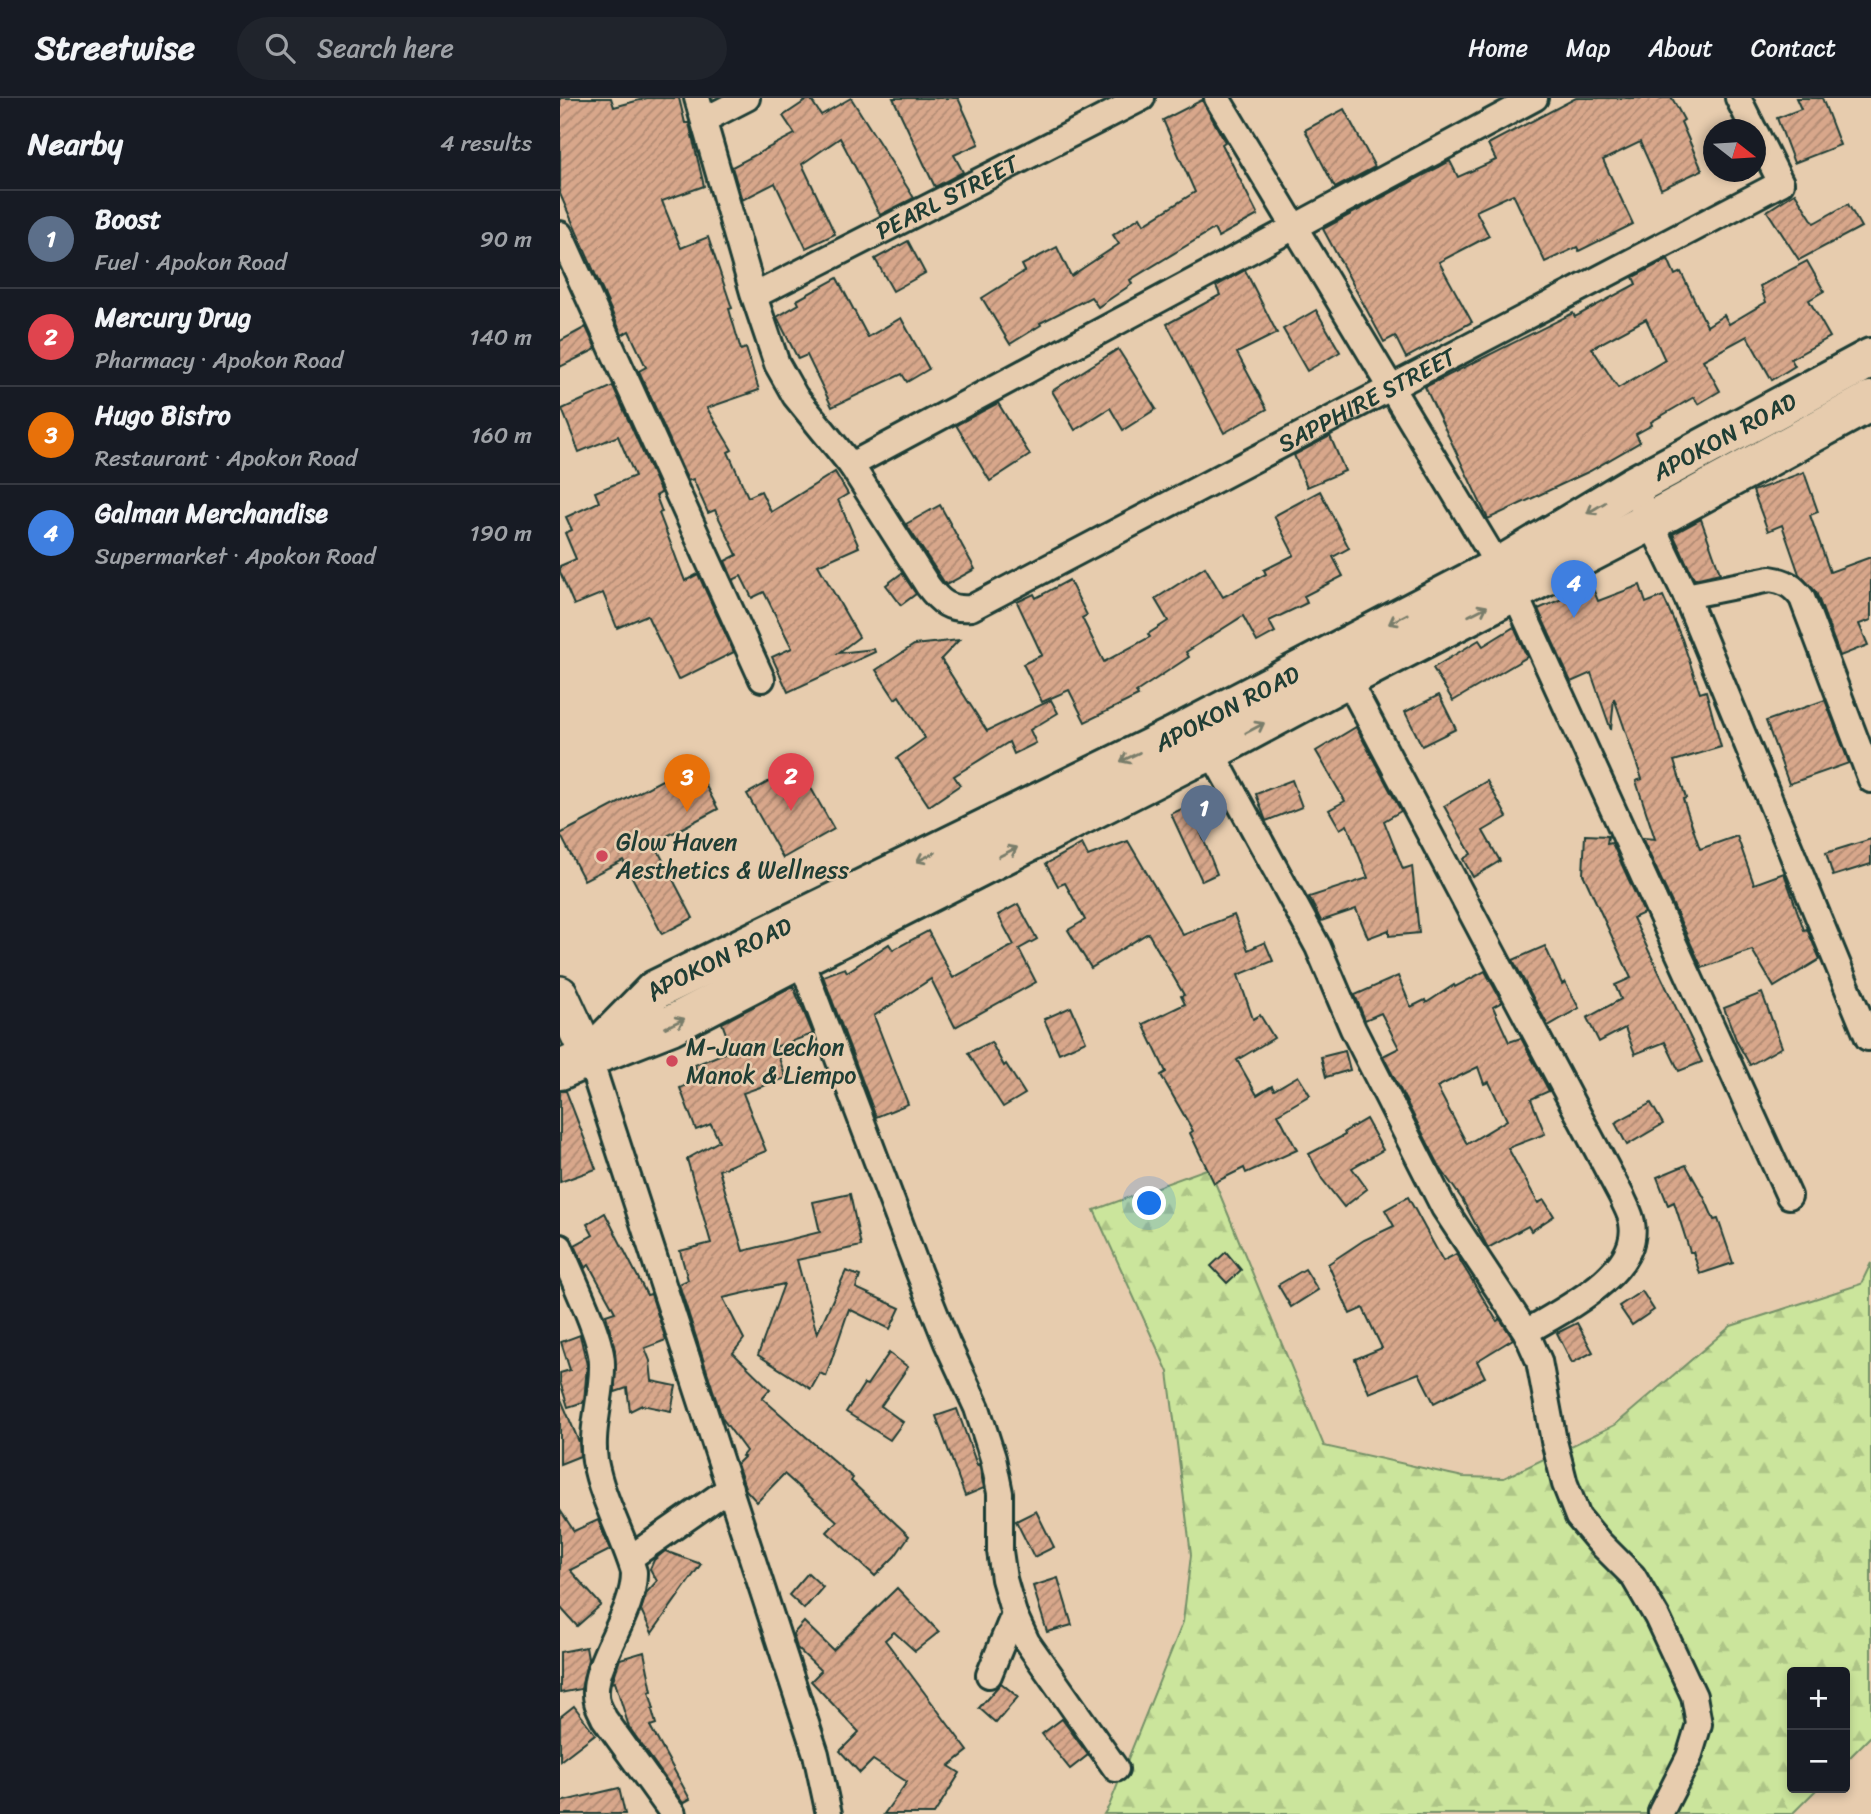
<!DOCTYPE html>
<meta charset="utf-8">
<style>
body{margin:0;font-family:Sriracha,sans-serif;background:#20242c;color:#f1f3f6}
.controls{position:absolute;right:21px;bottom:21px;display:grid;overflow:hidden;border-radius:7px;box-shadow:0 4px 10px #0003}
.controls button{width:63px;height:63px;display:grid;place-items:center;padding:0;border:0;border-bottom:2px solid #363941;background:#171b24;color:#f1f3f6;font:35px sans-serif}
.compass{position:absolute;left:1143px;top:21px;width:63px;height:63px;border-radius:50%;background:#171b24;box-shadow:0 4px 10px #0003;rotate:107deg}
.you{position:absolute;left:590px;top:1106px;width:24px;height:24px;margin:-18px;border:5px solid #fff;border-radius:50%;background:#1a73e8;box-shadow:0 0 0 10px #1a73e833}
.badge{display:grid;place-items:center;width:46px;height:46px;border-radius:50%;background:#2563eb;color:#fff;font-size:23px;font-weight:700}
.pin{position:absolute;translate:-50% -58px;filter:drop-shadow(0 2px 4px #0008)}
.pin::after{content:'';position:absolute;top:37px;width:24px;height:21px;background:inherit;clip-path:polygon(0 0,100% 0,50% 100%)}
.list{margin:0;padding:0;list-style:none}
h2{display:flex;justify-content:space-between;align-items:center;height:91px;margin:0;padding:0 28px;font-size:30px}
h2 small{font-size:23px;font-weight:400;color:#9ea1a6}
.list li{display:grid;grid-template-columns:46px 1fr auto;gap:21px;align-items:center;box-sizing:border-box;height:98px;padding:0 28px;border-top:2px solid #363941}
.list b{display:block;font-size:26px;white-space:nowrap}
.list p{margin:0;font-size:23px;white-space:nowrap;color:#9ea1a6}
.list em{font-size:23px;font-style:normal;color:#9ea1a6}
.icon{flex:none;width:38px;height:38px;fill:none;stroke:currentColor;stroke-width:2;stroke-linecap:round;stroke-linejoin:round}
.map{position:relative;flex:none;width:1311px;height:1716px;overflow:hidden}
header{display:flex;align-items:center;gap:42px;box-sizing:border-box;height:98px;padding:0 35px;background:#171b24;border-bottom:2px solid #363941}
header strong{font-size:33px}
nav{display:flex;gap:38px;margin-inline-start:auto;font-size:24px}
.search{width:490px;height:63px;background:#20242c;display:flex;align-items:center;gap:18px;box-sizing:border-box;padding:0 24px;border-radius:38px;color:#9ea1a6;font-size:26px}
main{display:flex}
aside{flex:1;background:#171b24}
.map>svg:first-child{display:block}
</style>
<header>
<strong>Streetwise</strong>
<div class="search"><svg class="icon" aria-label="search" viewBox="0 0 24 24"><circle cx="10" cy="10" r="6"/><path d="M15 15l6 6"/></svg>Search here</div>
<nav><a>Home</a><a>Map</a><a>About</a><a>Contact</a></nav>
</header>
<main>
<aside>
<h2>Nearby<small>4 results</small></h2>
<ul class="list">
<li><span class="badge" style="background:#5c6f8a">1</span><div><b>Boost</b><p>Fuel · Apokon Road</p></div><em>90 m</em></li>
<li><span class="badge" style="background:#e0444e">2</span><div><b>Mercury Drug</b><p>Pharmacy · Apokon Road</p></div><em>140 m</em></li>
<li><span class="badge" style="background:#e8710a">3</span><div><b>Hugo Bistro</b><p>Restaurant · Apokon Road</p></div><em>160 m</em></li>
<li><span class="badge" style="background:#3f7fe0">4</span><div><b>Galman Merchandise</b><p>Supermarket · Apokon Road</p></div><em>190 m</em></li>
</ul>
</aside>
<div class="map">
<svg width="1311" height="1716" viewBox="0 0 1311 1716">
<defs>
<pattern id="forest-firs" width="22" height="20" patternUnits="userSpaceOnUse" patternTransform="scale(1.75)"><rect width="22" height="20" fill="#cbe59c"/><path d="M5 1l3.5 6h-7zM16 11l3.5 6h-7z" fill="#aec587"/></pattern>
<pattern id="building-hatch" width="6" height="6" patternUnits="userSpaceOnUse" patternTransform="scale(1.75)"><rect width="6" height="6" fill="#d8a78b"/><path d="M-1 1l2-2M0 6l6-6M5 7l2-2" fill="none" stroke="#af8972"/></pattern>
</defs>
<rect width="100%" height="100%" fill="#e7ccae"/>
<filter id="ink" filterUnits="userSpaceOnUse"><feTurbulence type="fractalNoise" baseFrequency=".0143" numOctaves="2"/><feDisplacementMap in="SourceGraphic" scale="14" xChannelSelector="R" yChannelSelector="G"/><feConvolveMatrix kernelMatrix="1 2 1 2 8 2 1 2 1" color-interpolation-filters="sRGB"/></filter>
<g filter="url(#ink)">
<!-- forest -->
<path fill="url(#forest-firs)" stroke="#759168" stroke-width="2" d="M649 1070 764 1348 903 1379 944 1380 1055 1327 1171 1228 1301 1186 1311 1165V1638L1285 1664V1574H1232V1690H1258L1232 1716H544L549 1708 623 1524 631 1457 608 1274 534 1112Z"/>
<!-- building -->
<g fill="url(#building-hatch)" stroke="#1f3d34" stroke-width="2" fill-rule="evenodd">
<path d="M0 0H51L54 9 87 0H119L125 25H129L144 88 102 103 121 150 148 139 172 210 169 211 181 252 186 250 199 292 147 310 172 352 168 354 188 399 201 393 211 414 275 374 288 396 278 402 299 449 258 467 299 539 278 555 314 551 315 554 228 594 212 559 232 550 204 494 192 500 181 478 173 482 165 463 177 457 155 412 148 415 133 381 128 383 79 273 86 269 69 233 62 237 0 96Z"/>
<path d="M250 0 261 17 291 0 354 100 320 117 280 40 242 66 275 136 246 150 215 85 182 102 172 69 235 36 223 18Z"/>
<path d="M333 0H398L419 46 394 57 403 74 375 89Z"/>
<path d="M1016 0H1112L1124 22 1121 24 1142 72 1101 91 1080 44 1043 62 1073 126 1019 153 1017 149 985 164 953 96 916 113 929 138 879 164 912 224 846 260 835 238 824 244 763 131 890 63 898 79 936 62 928 46Z"/>
<path d="M1236 0H1262L1280 47 1234 65 1217 20 1241 11Z"/>
<path d="M642 2 665 44 662 46 698 117 658 139 654 131 570 182 572 186 538 209 531 199 480 225 481 227 450 246 422 200 465 173 462 167 497 149 511 178 559 146 553 137 580 119 584 126 635 94 603 22Z"/>
<path d="M784 11 815 69 775 90 745 32Z"/>
<path d="M1235 95 1254 125 1288 106 1301 129 1239 162 1207 113Z"/>
<path d="M348 143 365 175 333 193 315 161Z"/>
<path d="M1108 161 1115 177 1121 174 1147 228 1164 217 1169 226 1206 204 1200 188 1247 163 1264 193 1249 202 1270 239 1231 261 1235 268 1212 282 1187 238 1143 262 1160 293 1138 306 1134 299 1091 324 1092 327 1076 336 1080 344 1030 373 928 421 865 289 1013 215 1015 219 1076 186 1073 179ZM1086 221 1105 262 1058 290 1032 250Z"/>
<path d="M685 172 717 235 677 255 707 311 664 335 607 226 660 197 656 188Z"/>
<path d="M277 180 308 239 341 220 369 271 347 284 342 276 272 309 247 257 238 261 217 219 239 206 237 202Z"/>
<path d="M756 212 780 254 747 273 723 231Z"/>
<path d="M26 229 36 251 0 269V243Z"/>
<path d="M558 251 596 311 563 332 550 310 515 332 492 293Z"/>
<path d="M53 288 101 395 96 398 102 414 99 415 125 483 138 476 174 554 118 582 87 517 57 530 43 495 14 507 0 474V468L16 461 5 435 12 432 6 419 39 404 35 394 75 378 58 338 19 354 2 311Z"/>
<path d="M438 305 470 357 430 383 396 327Z"/>
<path d="M770 338 785 373 747 389 734 357Z"/>
<path d="M1244 374 1258 414 1250 417 1270 474 1311 459V522L1299 526 1308 547 1280 558 1256 494 1239 476 1222 427 1208 433 1193 393Z"/>
<path d="M760 393 789 450 773 459 783 478 744 498 747 505 709 523 715 534 697 544 683 518 626 554 629 559 576 594 578 598 525 624 509 592 482 604 463 566 482 557 457 504 474 496 476 500 509 482 527 517 522 520 544 564 590 539 588 536 608 523 595 501 645 469 663 499 706 476 704 472 734 457 714 418Z"/>
<path d="M380 407 415 471 386 487 346 426Z"/>
<path d="M1141 421 1160 475 1134 481 1113 436Z"/>
<path d="M342 475 356 496 341 507 326 487Z"/>
<path d="M1080 487 1086 505 1103 498 1122 541 1140 595 1146 593 1161 649 1114 663 1126 700 1123 701 1140 751 1177 738 1194 786 1224 775 1244 832 1247 831 1260 861 1214 889 1192 852 1142 870 1082 740 1095 741 1076 683 1082 681 1054 600 1051 632 1031 575 1011 584 978 511 1032 488 1038 503Z"/>
<path d="M954 529 967 559 893 603 873 570 919 542 923 548Z"/>
<path d="M399 542 381 561 427 633 491 602 498 615 470 632 476 645 454 656 449 644 394 678 400 687 369 708 337 660 365 640 339 598 335 601 316 572 354 547Z"/>
<path d="M879 597 896 631 862 648 845 614Z"/>
<path d="M1265 602 1289 665 1229 686 1206 623Z"/>
<path d="M796 629 841 713 824 723 843 771 852 768 859 835 829 838V832L808 840 796 811 761 823 749 799 808 780 787 727 780 731 769 712 785 703 756 653Z"/>
<path d="M134 665 158 711 94 745 133 820 102 836 63 762 24 782 0 736Z"/>
<path d="M238 667 274 731 223 760 187 696Z"/>
<path d="M732 682 742 709 706 723 696 696Z"/>
<path d="M927 683 947 719 923 733 940 763 913 779 903 761 911 756 884 708Z"/>
<path d="M630 707 657 776 642 783 611 716Z"/>
<path d="M1025 737 1048 738 1047 746 1052 745 1084 815 1073 820 1142 964 1119 973 1105 944 1075 956 1065 930 1039 944 1027 920 1061 901 1055 887 1071 880 1023 776Z"/>
<path d="M1311 741V766L1273 778 1266 755Z"/>
<path d="M568 743 623 837 674 817 688 852 705 844 713 863 678 877 693 921 700 917 714 940 677 962 697 997 712 988 714 992 738 978 750 997 718 1016 737 1052 686 1075 684 1070 654 1085 630 1035 633 1033 601 977 606 974 583 926 625 906 621 898 624 897 588 835 531 870 508 832 525 822 505 785 498 788 486 766 522 746 528 758Z"/>
<path d="M458 806 477 841 459 851 476 884 395 929 371 881 314 918 348 1006 316 1019 263 878 285 870 287 874 329 846 333 852 368 833 393 880 454 847 438 817Z"/>
<path d="M985 848 1002 886 1005 884 1019 910 988 928 953 862Z"/>
<path d="M925 873 942 904 933 909 949 944 961 940 989 993 971 1001 985 1036 948 1050 978 1105 984 1102 994 1118 971 1133 968 1128 928 1150 902 1101 881 1071 823 958 839 950 821 915 805 922 795 897 838 878 851 909 865 902 866 905 894 887 895 889ZM918 969 924 986 929 984 947 1022 907 1046 877 989Z"/>
<path d="M233 888 253 936 215 949 226 980 183 995 206 1053 159 1072 183 1153 260 1134 253 1104 290 1096 301 1148 237 1162 257 1236 286 1173 300 1178 296 1190 340 1210 330 1231 289 1211 266 1278 260 1275 251 1291 198 1257 224 1186 163 1200 184 1241 173 1255 210 1291 202 1300 293 1380 291 1383 349 1438 335 1458 315 1478 267 1434 277 1423 224 1376 197 1404 186 1392 177 1366 184 1359 182 1358 186 1353 162 1320 119 1186 128 1182 120 1153 151 1145 127 1061 159 1043 151 1026 136 1032 120 990 140 981 135 967 172 952 162 925Z"/>
<path d="M1202 895 1222 949 1190 967 1177 944 1164 910Z"/>
<path d="M511 909 526 943 499 955 484 921Z"/>
<path d="M431 944 444 968 446 966 465 996 443 1009 408 955Z"/>
<path d="M785 953 790 972 766 979 761 959Z"/>
<path d="M0 993H6L36 1071 0 1084Z"/>
<path d="M1091 1005 1103 1026 1067 1047 1055 1025Z"/>
<path d="M806 1021 823 1052 792 1070 807 1091 784 1109 762 1081 749 1056 785 1037 784 1034Z"/>
<path d="M1126 1067 1145 1101 1154 1122 1158 1121 1173 1165 1140 1176 1133 1154H1130L1114 1104 1108 1107 1097 1079Z"/>
<path d="M848 1099 883 1163 896 1156 937 1223 940 1221 953 1241 917 1263 925 1279 874 1305 859 1275 809 1295 795 1261 822 1250 803 1210 790 1216 768 1166 804 1142 834 1128 825 1112Z"/>
<path d="M45 1115 87 1197 91 1196 106 1242 85 1250 90 1263 92 1283 116 1288 111 1313 82 1307 70 1313 67 1290 55 1294V1252L46 1217 55 1214 29 1167 25 1170 15 1147 33 1137 27 1126Z"/>
<path d="M666 1154 681 1172 667 1185 651 1168Z"/>
<path d="M745 1171 758 1192 731 1209 718 1187Z"/>
<path d="M1082 1193 1094 1212 1072 1227 1059 1208Z"/>
<path d="M1017 1225 1033 1254 1012 1265 997 1235Z"/>
<path d="M20 1237 27 1267 24 1304 8 1309 0 1284V1275L10 1272 1 1244Z"/>
<path d="M329 1255 348 1269 321 1308 343 1324 330 1342 286 1314 304 1286 307 1287Z"/>
<path d="M0 1299 19 1344 20 1358 0 1366Z"/>
<path d="M397 1311 417 1367 419 1366 424 1390 405 1398 376 1318Z"/>
<path d="M0 1412 14 1433 38 1422 50 1452 10 1472 41 1507 17 1528 0 1509Z"/>
<path d="M476 1413 494 1449 474 1459 456 1423Z"/>
<path d="M105 1453 141 1466 92 1535 81 1512 87 1494 97 1483 90 1471 94 1462Z"/>
<path d="M248 1475 263 1489 244 1511 229 1497Z"/>
<path d="M498 1480 512 1527 487 1534 473 1488Z"/>
<path d="M337 1490 379 1534 355 1553 334 1534 325 1542 408 1653 389 1668 400 1675 374 1716H324L347 1684 313 1662 300 1675 280 1653 299 1634 251 1583 261 1573 237 1550 233 1536 244 1524 273 1552Z"/>
<path d="M26 1549 28 1561 21 1591 0 1595V1554Z"/>
<path d="M84 1554 92 1593 89 1594 94 1611 92 1612 96 1626 90 1628 130 1701 123 1705 69 1629 55 1584 52 1585 60 1561Z"/>
<path d="M441 1585 458 1599 436 1625 419 1610Z"/>
<path d="M14 1608 35 1636 0 1663V1619Z"/>
<path d="M502 1621 528 1657 510 1671 482 1636Z"/>
<path d="M59 1690 65 1716H0V1704Z"/>
</g>
<g fill="none" stroke-linecap="round" stroke-linejoin="round">
<defs>
<g id="street">
<path id="s1" d="M137 0 194 198 217 266 235 298 291 367 368 488C380 504 389 512 411 510L1221 85 1196 35"/>
<path d="M657 0 954 494 1229 1098"/>
<path d="M1178 0 1194 32"/>
<path d="M144 22 187 0"/>
<path d="M0 136 202 581"/>
<path id="s2" d="M194 198 582 0"/>
<path d="M291 367 975 0"/>
<path d="M1073 388 1126 498 1308 940"/>
<path d="M1126 498 1210 481C1225 483 1233 488 1242 500L1311 682"/>
<path d="M787 580 1062 1099C1065 1107 1071 1116 1072 1125 1081 1175 1001 1213 966 1234"/>
<path d="M651 653 758 849 793 931 884 1110 966 1234 979 1263 994 1343 1005 1386 1018 1419 1039 1444 1073 1478 1097 1519 1134 1598 1139 1626 1129 1659 1101 1714"/>
<path d="M240 860 359 1175 387 1245 417 1310 433 1360 440 1395V1453L444 1481 454 1516 467 1544 556 1671"/>
<path d="M29 959 256 1656 269 1716"/>
<path d="M0 1149C11 1178 42 1238 42 1266 43 1298 30 1330 35 1363 42 1401 63 1437 74 1474 75 1518 28 1567 37 1604 38 1609 42 1615 44 1620L113 1716"/>
<path d="M70 1460 170 1390"/>
<path d="M429 1577 454 1516"/>
</g>
<path id="secondary" d="M0 896 29 959"/>
<g id="highway">
<path id="s3" d="M38 950 95 892 615 638 939 469 1073 388 1311 260"/>
<path d="M0 972 29 959 111 927 240 860 628 663 651 653 787 580 1089 424 1311 303"/>
</g>
</defs>
<!-- street casing -->
<use href="#street" stroke="#1f3d34" stroke-width="30"/>
<!-- secondary casing -->
<use href="#secondary" stroke="#1f3d34" stroke-width="40"/>
<!-- highway casing -->
<use href="#highway" stroke="#1f3d34" stroke-width="44"/>
<!-- street -->
<use href="#street" stroke="#e7ccae" stroke-width="24"/>
<!-- secondary -->
<use href="#secondary" stroke="#e7ccae" stroke-width="35"/>
<!-- highway -->
<use href="#highway" stroke="#e7ccae" stroke-width="38"/>
</g>
<!-- one-way arrows -->
<defs><path id="oneway-shaft" d="M-6 0H5M1.5-3L5.5 0L1.5 3" fill="none" stroke-width="1.6" stroke-linecap="round" stroke-linejoin="round" transform="scale(1.75)"/></defs>
<g stroke="#797d6b">
<use href="#oneway-shaft" transform="translate(1036 410) rotate(149)"/>
<use href="#oneway-shaft" transform="translate(918 513) rotate(-27)"/>
<use href="#oneway-shaft" transform="translate(838 521) rotate(152)"/>
<use href="#oneway-shaft" transform="translate(695 630) rotate(-28)"/>
<use href="#oneway-shaft" transform="translate(570 659) rotate(154)"/>
<use href="#oneway-shaft" transform="translate(448 754) rotate(-27)"/>
<use href="#oneway-shaft" transform="translate(366 759) rotate(154)"/>
<use href="#oneway-shaft" transform="translate(115 925) rotate(-25)"/>
</g>
</g>
<!-- markers -->
<g fill="#d1495b" stroke="#e7ccae" stroke-width="2.5">
<circle cx="42" cy="758" r="7"/>
<circle cx="112" cy="963" r="7"/>
</g>
<g text-anchor="middle" dominant-baseline="central" stroke-width="5" stroke-linejoin="round" paint-order="stroke">
<!-- street labels -->
<g font-size="24" fill="#1f3d34" stroke="#e7ccae">
<text stroke="none"><textPath href="#s2" startOffset="217">PEARL STREET</textPath></text>
<text stroke="none"><textPath href="#s1" startOffset="1045">SAPPHIRE STREET</textPath></text>
<text stroke="none"><textPath href="#s3" startOffset="1286">APOKON ROAD</textPath></text>
<text stroke="none"><textPath href="#s3" startOffset="719">APOKON ROAD</textPath></text>
<text stroke="none"><textPath href="#s3" startOffset="152">APOKON ROAD</textPath></text>
</g>
<!-- poi labels -->
<g font-size="24" fill="#1f3d34" stroke="#e7ccae" text-anchor="start">
<text x="56" y="744">Glow Haven<tspan x="56" dy="28">Aesthetics &amp; Wellness</tspan></text>
<text x="126" y="949">M-Juan Lechon<tspan x="126" dy="28">Manok &amp; Liempo</tspan></text>
</g>
</g>
</svg>
<div class="controls">
<button>+</button>
<button>−</button>
</div>
<svg class="compass" viewBox="-18 -18 36 36"><path d="M0-13l5 13h-10z" fill="#e53935"/><path d="M0 13l5-13h-10z" fill="#9ea1a6"/></svg>
<div class="you"></div>
<div class="pin badge" style="left:644px;top:745px;background:#5c6f8a">1</div>
<div class="pin badge" style="left:231px;top:713px;background:#e0444e">2</div>
<div class="pin badge" style="left:127px;top:714px;background:#e8710a">3</div>
<div class="pin badge" style="left:1014px;top:520px;background:#3f7fe0">4</div>
</div>
</main>
